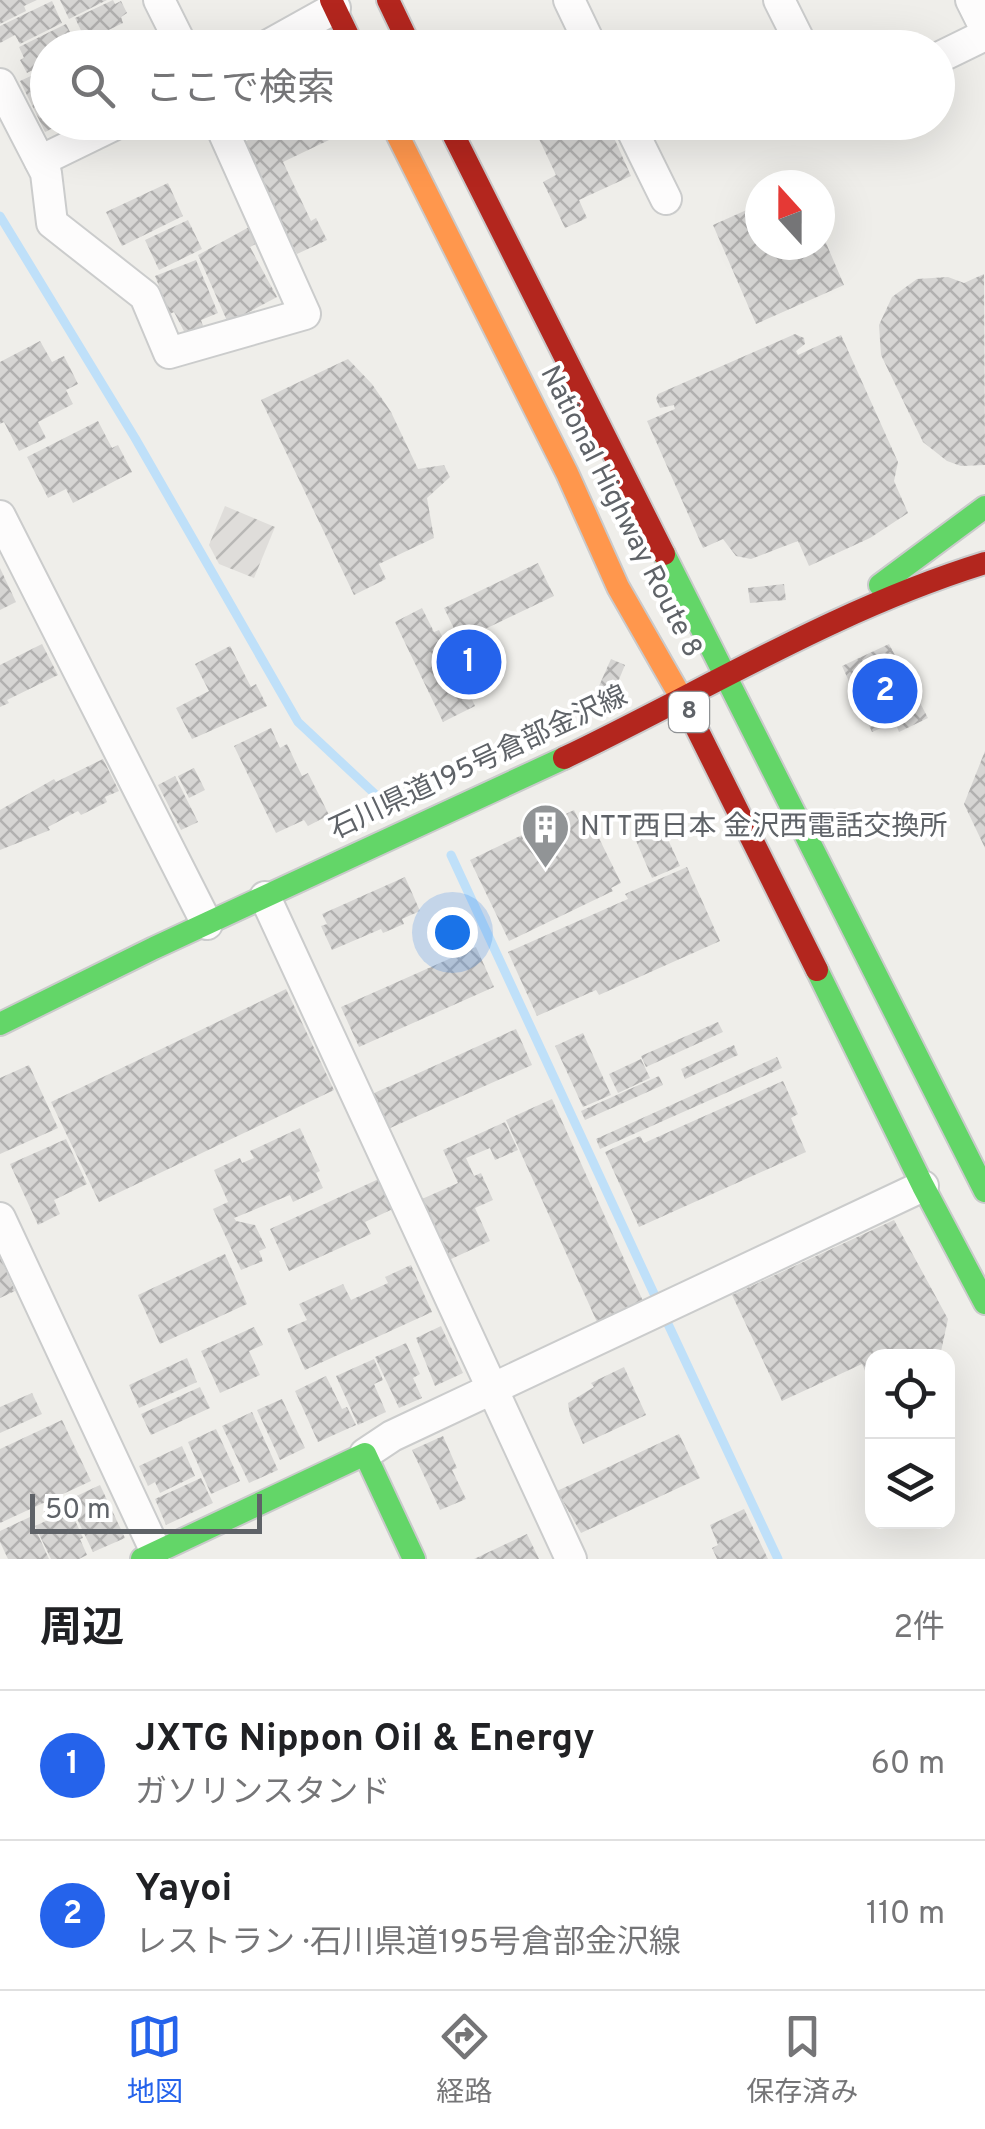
<!DOCTYPE html>
<html lang="ja">
<meta charset="utf-8">
<style>
body{margin:0;font-family:Overpass,"Noto Sans JP",sans-serif;background:#f6f6f6;color:#202124}
.controls{position:absolute;right:30px;bottom:30px;display:grid;overflow:hidden;border-radius:20px;box-shadow:0 10px 40px #0002}
.controls button{width:90px;height:90px;display:grid;place-items:center;padding:0;border:0;border-bottom:2px solid #e0e0e0;background:#fff;color:#202124;font:50px sans-serif}
.compass{position:absolute;left:745px;top:170px;width:90px;height:90px;border-radius:50%;background:#fff;box-shadow:0 10px 40px #0002;rotate:339deg}
.scale{position:absolute;left:30px;bottom:25px;width:232px;box-sizing:border-box;padding-left:10px;border:5px solid #5f6368;border-top:0;font-size:28px;line-height:35px;white-space:nowrap;color:#5f6368;-webkit-text-stroke:8px #fff;paint-order:stroke}
.you{position:absolute;left:452px;top:932px;width:35px;height:35px;margin:-25px;border:8px solid #fff;border-radius:50%;background:#1a73e8;box-shadow:0 0 0 15px #1a73e833}
.badge{display:grid;place-items:center;width:65px;height:65px;border-radius:50%;background:#2563eb;color:#fff;font-size:32px;font-weight:700}
.pin{position:absolute;translate:-50% -50%;border:5px solid #fff;box-shadow:0 2px 10px #0006}
.list{margin:0;padding:0;list-style:none}
h2{display:flex;justify-content:space-between;align-items:center;height:130px;margin:0;padding:0 40px;font-size:42px}
h2 small{font-size:32px;font-weight:400;color:#757577}
.list li{display:grid;grid-template-columns:65px 1fr auto;gap:30px;align-items:center;box-sizing:border-box;height:150px;padding:0 40px;border-top:2px solid #e0e0e0}
.list b{display:block;font-size:38px;white-space:nowrap}
.list p{margin:0;font-size:32px;white-space:nowrap;color:#757577}
.list em{font-size:32px;font-style:normal;color:#757577}
.icon{flex:none;width:55px;height:55px;fill:none;stroke:currentColor;stroke-width:2;stroke-linecap:round;stroke-linejoin:round}
.map{position:relative;flex:none;width:985px;height:1559px;overflow:hidden}
.search{position:absolute;background:#fff;box-shadow:0 10px 40px #0002;left:30px;right:30px;top:30px;height:110px;display:flex;align-items:center;gap:25px;box-sizing:border-box;padding:0 35px;border-radius:55px;color:#757577;font-size:38px}
.sheet{height:430px;background:#fff}
nav{display:flex;justify-content:space-around;align-items:center;box-sizing:border-box;height:140px;border-top:2px solid #e0e0e0;background:#fff;font-size:28px;color:#757577}
nav a{display:grid;justify-items:center;gap:5px}
nav .on{color:#2563eb}
.map>svg:first-child{display:block}
</style>
<div class="map">
<svg width="985" height="1559" viewBox="0 0 985 1559">
<defs>
<pattern id="industrial-furrows" width="10" height="10" patternUnits="userSpaceOnUse" patternTransform="scale(2.5)"><rect width="10" height="10" fill="#dfddda"/><path d="M-1 1l2-2M0 10L10 0M9 11l2-2" fill="none" stroke="#b8b7b5"/></pattern>
<pattern id="building-cross-hatch" width="8" height="8" patternUnits="userSpaceOnUse" patternTransform="scale(2.5)"><rect width="8" height="8" fill="#d6d5d3"/><path d="M0 0l8 8M0 8l8-8" fill="none" stroke="#b1b0af"/></pattern>
</defs>
<rect width="100%" height="100%" fill="#efeeea"/>
<!-- industrial -->
<path fill="url(#industrial-furrows)" d="M225 506 275 527 254 578 219 564 209 545Z"/>
<g fill="none" stroke-linecap="round" stroke-linejoin="round">
<!-- stream -->
<g stroke="#bfe0f9" stroke-width="9">
<path d="M0 216 135 438 298 722 376 795"/>
<path d="M451 855 656 1298"/>
<path d="M668 1324 778 1559"/>
</g>
</g>
<!-- building -->
<g fill="url(#building-cross-hatch)">
<path d="M0 0H37L24 6 26 11 0 24Z"/>
<path d="M60 0H107L69 19Z"/>
<path d="M113 0 115 4 121 1 127 13 121 17 123 23 86 41 75 18Z"/>
<path d="M52 1 62 23 20 44 15 35 0 43V26Z"/>
<path d="M66 24 78 48H48V62L27 73 20 60 24 58 19 47Z"/>
<path d="M121 31 128 44 122 48H88Z"/>
<path d="M48 68V122H65L45 132 20 81Z"/>
<path d="M285 122H347L350 130 283 162 311 221 316 218 327 240 297 254 240 144Z"/>
<path d="M531 122H607L631 176 579 200 587 218 565 228 543 182 556 175Z"/>
<path d="M168 183 183 216 122 246 106 212Z"/>
<path d="M760 204V245H820V229L844 285 756 324 713 225Z"/>
<path d="M188 220 202 249 159 270 145 240Z"/>
<path d="M251 226 259 242 250 247 277 297 228 323 198 255Z"/>
<path d="M196 260 218 313 201 320 204 329 186 335 174 312 170 314 155 276Z"/>
<path d="M984 274 985 465 961 466 947 461 923 442 881 355 879 325 892 297 917 279 948 277 964 283Z"/>
<path d="M795 334 804 338 805 344 796 351 798 355 841 335 898 462 894 481 908 513 870 538 809 566 798 541 751 559 736 556 723 539 703 548 647 421 675 409 674 405 660 408 656 399 658 394Z"/>
<path d="M40 341 52 362 64 356 78 384 66 390 73 404 38 422 46 438 19 451 4 422 0 424V362Z"/>
<path d="M348 359 372 384 391 412 418 469 444 465 450 477 427 498 434 538 379 564 386 579 354 595 261 400Z"/>
<path d="M98 421 112 448 118 445 132 472 73 503 66 489 48 498 27 457Z"/>
<path d="M538 563 554 596 460 641 444 608Z"/>
<path d="M0 568 16 602 0 610Z"/>
<path d="M784 584 786 600 750 603 748 588Z"/>
<path d="M422 608 434 632 439 630 475 706 443 722 395 622Z"/>
<path d="M42 644 58 675 7 700 9 703 0 707V665Z"/>
<path d="M889 644 928 718 899 732 895 722 872 732 842 666Z"/>
<path d="M230 646 251 687 256 684 267 706 192 739 176 708 209 691 195 664Z"/>
<path d="M611 659 625 665 610 701 595 695Z"/>
<path d="M271 728 280 748 287 744 302 776 308 773 329 815 308 826 304 820 276 833 234 746Z"/>
<path d="M985 751V848L964 804Z"/>
<path d="M103 759 119 791 105 797 107 802 81 815 78 811 48 827 50 830 0 850V810L54 779 56 782Z"/>
<path d="M194 768 205 790 189 798 178 776Z"/>
<path d="M175 776 198 822 181 830 158 785Z"/>
<path d="M574 810 586 835 595 830 621 883 611 888 613 891 509 941 470 860Z"/>
<path d="M661 824 680 866 652 878 634 836Z"/>
<path d="M687 867 720 941 599 995 596 990 537 1016 508 952 628 899 625 894Z"/>
<path d="M405 877 420 911 402 919 404 924 383 933 381 929 332 950 321 926 327 924 322 914Z"/>
<path d="M476 947 494 987 359 1047 341 1007Z"/>
<path d="M286 989 334 1090 99 1202 51 1102Z"/>
<path d="M718 1022 723 1032 646 1067 641 1056Z"/>
<path d="M516 1029 532 1065 388 1129 372 1094Z"/>
<path d="M583 1033 611 1095 583 1107 555 1046Z"/>
<path d="M734 1045 738 1055 685 1079 681 1069Z"/>
<path d="M777 1057 782 1068 600 1149 596 1139Z"/>
<path d="M641 1059 650 1078 618 1093 609 1074Z"/>
<path d="M29 1065 58 1128 0 1154V1078Z"/>
<path d="M659 1076 663 1085 585 1120 581 1111Z"/>
<path d="M783 1081 798 1114 791 1118 806 1152 639 1227 605 1152 640 1136 644 1143Z"/>
<path d="M552 1099 643 1301 597 1322 506 1120Z"/>
<path d="M505 1122 518 1150 495 1160 490 1148 466 1158 474 1176 481 1173 493 1200 475 1208 490 1241 449 1260 422 1199 458 1183 443 1150Z"/>
<path d="M300 1128 320 1171 316 1173 323 1188 293 1202 290 1195 234 1218 236 1221 255 1225 266 1248 259 1251 263 1261 241 1270 213 1209 228 1202 214 1170 240 1158 242 1163 254 1158 250 1151Z"/>
<path d="M66 1139 87 1184 54 1200 60 1214 38 1225 10 1164Z"/>
<path d="M383 1177 397 1207 365 1222 371 1234 289 1271 270 1229Z"/>
<path d="M894 1220 948 1319 940 1356H872V1387L862 1364 782 1401 732 1295Z"/>
<path d="M225 1254 247 1304 160 1344 138 1295Z"/>
<path d="M0 1257 15 1291 0 1298Z"/>
<path d="M411 1265 432 1312 305 1370 287 1329 307 1320 299 1304 343 1284 351 1300 388 1283 385 1277Z"/>
<path d="M441 1326 463 1373 435 1386 416 1338Z"/>
<path d="M254 1327 263 1345 249 1351 260 1375 220 1393 201 1351Z"/>
<path d="M406 1343 420 1374 413 1378 422 1398 399 1408 375 1357Z"/>
<path d="M187 1358 197 1382 139 1408 129 1385Z"/>
<path d="M374 1359 383 1380 374 1384 386 1412 358 1425 336 1376Z"/>
<path d="M624 1367 646 1415 583 1444 570 1415 568 1403 594 1387 591 1383Z"/>
<path d="M326 1376 342 1409 347 1407 356 1425 318 1442 295 1391Z"/>
<path d="M200 1387 210 1408 151 1435 141 1414Z"/>
<path d="M32 1393 42 1414 0 1433V1407Z"/>
<path d="M282 1399 305 1448 280 1460 257 1410Z"/>
<path d="M252 1412 278 1470 249 1483 222 1426Z"/>
<path d="M62 1420 91 1481 0 1523V1449Z"/>
<path d="M216 1429 240 1481 211 1494 188 1442Z"/>
<path d="M679 1434 700 1478 581 1533 557 1491Z"/>
<path d="M443 1436 457 1468 452 1470 466 1499 440 1510 412 1450Z"/>
<path d="M182 1446 195 1476 160 1493 155 1482 148 1486 139 1466Z"/>
<path d="M201 1478 213 1503 166 1525 155 1499Z"/>
<path d="M100 1485 125 1538 93 1552 68 1500Z"/>
<path d="M66 1500 83 1538 80 1539 87 1555 79 1559H51L35 1526 48 1520 44 1511Z"/>
<path d="M744 1509 768 1559H717L712 1548 718 1545 710 1525Z"/>
<path d="M30 1517 49 1559H8L0 1542V1531Z"/>
<path d="M527 1534 539 1559H474Z"/>
</g>
<g fill="none" stroke-linecap="round" stroke-linejoin="round">
<defs>
<g id="street">
<path d="M159 0 183 48"/>
<path d="M569 0 592 48"/>
<path d="M779 0 803 48"/>
<path d="M971 0 985 28"/>
<path d="M263 48 335 8"/>
<path d="M938 58 985 35"/>
<path d="M0 84 46 173 52 223 145 296 169 353 305 314 219 122"/>
<path d="M628 122 666 199"/>
<path d="M40 161 120 122"/>
<path d="M0 516 207 924"/>
<path d="M265 897 571 1559"/>
<path d="M0 1218 156 1552"/>
<path d="M365 1454 392 1436 923 1186"/>
</g>
<g id="fast">
<path d="M664 554 985 1191"/>
<path d="M880 585 985 507"/>
<path d="M817 970 923 1186 985 1303"/>
<path d="M0 1024 154 948 564 758"/>
<path d="M142 1559 365 1454 414 1559"/>
</g>
<path id="slow" d="M391 122 567 473 618 587 682 699"/>
<g id="jam">
<path d="M331 0 354 48"/>
<path d="M388 0 411 48"/>
<path d="M447 122 664 554"/>
<path d="M682 699 817 970"/>
<path d="M564 758C704 691 836 609 985 563"/>
</g>
</defs>
<!-- street casing -->
<use href="#street" stroke="#cbcccc" stroke-width="34"/>
<!-- fast casing -->
<use href="#fast" stroke="#cacacb" stroke-width="26"/>
<!-- slow casing -->
<use href="#slow" stroke="#cacacb" stroke-width="26"/>
<!-- jam casing -->
<use href="#jam" stroke="#cacacb" stroke-width="26"/>
<!-- street -->
<use href="#street" stroke="#fdfcfc" stroke-width="30"/>
<!-- fast -->
<use href="#fast" stroke="#63d668" stroke-width="22"/>
<!-- slow -->
<use href="#slow" stroke="#ff974d" stroke-width="22"/>
<!-- jam -->
<use href="#jam" stroke="#b3261e" stroke-width="22"/>
</g>
<!-- icons -->
<defs>
<symbol id="building-pin" viewBox="-11 -11 22 30"><path d="M0 17L-7.5 6A9.5 9.5 0 1 1 7.5 6Z" fill="#919496" stroke="#fff"/><path d="M-4-6H4V6H1V3H-1V6H-4ZM-2.5-4.3h1.7v1.8h-1.7ZM.8-4.3h1.7v1.8H.8ZM-2.5-1h1.7V.8h-1.7ZM.8-1h1.7V.8H.8Z" fill="#fff"/></symbol>
</defs>
<g fill-rule="evenodd">
<use href="#building-pin" x="518" y="800" width="55" height="75"/>
</g>
<g text-anchor="middle" dominant-baseline="central" stroke-width="8" stroke-linejoin="round" paint-order="stroke">
<!-- shield labels -->
<rect fill="#fff" stroke="#8f9295" stroke-width="2.5" x="669" y="692" width="40" height="40" rx="8"/>
<g font-size="25" font-weight="bold" fill="#5f6368">
<text x="689" y="712">8</text>
</g>
<!-- street labels -->
<g font-size="28" fill="#5f6368" stroke="#fff">
<text transform="translate(620 512) rotate(63)">National Highway Route 8</text>
<text transform="translate(479 764) rotate(-25)">石川県道195号倉部金沢線</text>
</g>
<!-- poi labels -->
<g font-size="28" fill="#5f6368" stroke="#fff" text-anchor="start">
<text x="580" y="828">NTT西日本 金沢西電話交換所</text>
</g>
</g>
</svg>
<div class="controls">
<button><svg class="icon" aria-label="locate" viewBox="0 0 24 24"><circle cx="12" cy="12" r="6"/><path d="M12 2v4M12 18v4M2 12h4M18 12h4"/></svg></button>
<button><svg class="icon" aria-label="layers" viewBox="0 0 24 24"><path d="M12 4l9 5-9 5-9-5zM3 14l9 5 9-5"/></svg></button>
</div>
<svg class="compass" viewBox="-18 -18 36 36"><path d="M0-13l5 13h-10z" fill="#e53935"/><path d="M0 13l5-13h-10z" fill="#757577"/></svg>
<div class="scale">50 m</div>
<div class="you"></div>
<div class="pin badge" style="left:469px;top:662px">1</div>
<div class="pin badge" style="left:885px;top:691px">2</div>
<div class="search"><svg class="icon" aria-label="search" viewBox="0 0 24 24"><circle cx="10" cy="10" r="6"/><path d="M15 15l6 6"/></svg>ここで検索</div>
</div>
<section class="sheet">
<h2>周辺<small>2件</small></h2>
<ul class="list">
<li><span class="badge">1</span><div><b>JXTG Nippon Oil &amp; Energy</b><p>ガソリンスタンド</p></div><em>60 m</em></li>
<li><span class="badge">2</span><div><b>Yayoi</b><p>レストラン · 石川県道195号倉部金沢線</p></div><em>110 m</em></li>
</ul>
</section>
<nav>
<a class="on"><svg class="icon" aria-label="map" viewBox="0 0 24 24"><path d="M3 6l6-2 6 2 6-2v14l-6 2-6-2-6 2zM9 4v14M15 6v14"/></svg>地図</a>
<a><svg class="icon" aria-label="directions" viewBox="0 0 24 24"><path d="M12 3l9 9-9 9-9-9zM9 14v-3h6M13 9l2 2-2 2"/></svg>経路</a>
<a><svg class="icon" aria-label="saved" viewBox="0 0 24 24"><path d="M7 4h10v16l-5-4-5 4z"/></svg>保存済み</a>
</nav>
